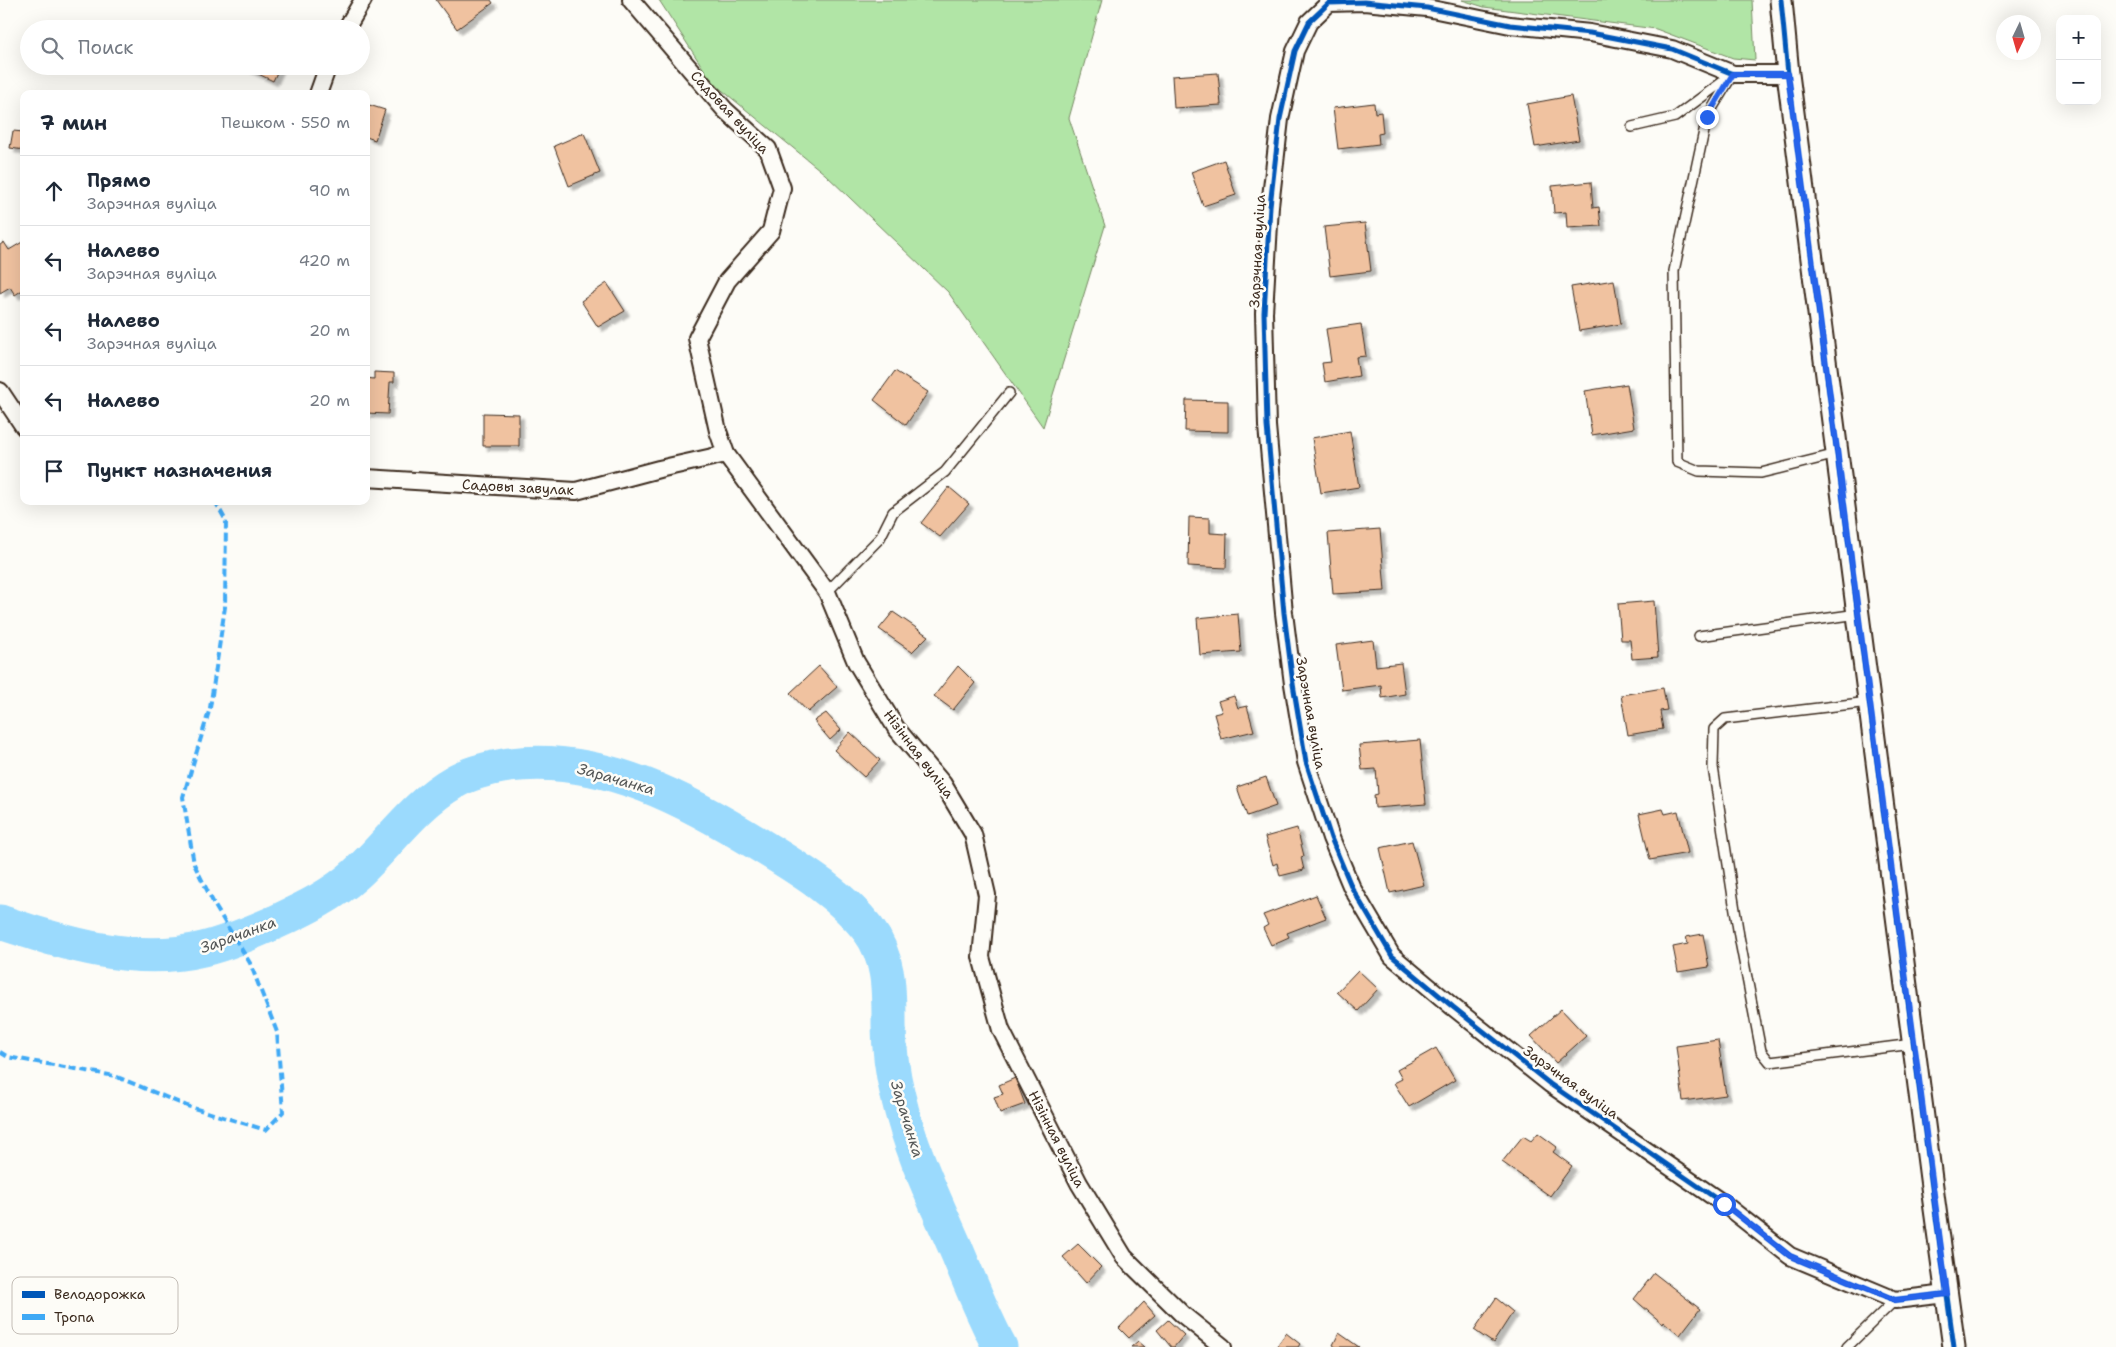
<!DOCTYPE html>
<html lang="ru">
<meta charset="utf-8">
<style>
body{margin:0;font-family:"Shantell Sans",sans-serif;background:#f6f6f7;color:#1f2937}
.controls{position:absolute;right:15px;top:15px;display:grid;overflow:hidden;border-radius:10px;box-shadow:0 5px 20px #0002}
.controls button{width:45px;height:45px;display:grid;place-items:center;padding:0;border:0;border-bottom:1px solid #e0e1e3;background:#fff;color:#1f2937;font:25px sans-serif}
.compass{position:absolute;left:1996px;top:15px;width:45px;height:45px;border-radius:50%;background:#fff;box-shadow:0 5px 20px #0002;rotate:185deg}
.stop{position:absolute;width:15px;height:15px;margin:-11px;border:4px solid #2563eb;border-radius:50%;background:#fff}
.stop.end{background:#2563eb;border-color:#fff;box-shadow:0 1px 5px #0008}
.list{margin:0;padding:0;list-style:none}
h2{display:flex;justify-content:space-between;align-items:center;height:65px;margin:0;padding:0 20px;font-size:21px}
h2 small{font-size:16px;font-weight:400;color:#747a83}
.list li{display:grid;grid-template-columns:32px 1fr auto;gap:15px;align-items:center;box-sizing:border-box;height:70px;padding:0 20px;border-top:1px solid #e0e1e3}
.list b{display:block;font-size:19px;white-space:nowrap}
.list p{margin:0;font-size:16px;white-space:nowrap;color:#747a83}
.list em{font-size:16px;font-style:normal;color:#747a83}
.icon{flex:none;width:28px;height:28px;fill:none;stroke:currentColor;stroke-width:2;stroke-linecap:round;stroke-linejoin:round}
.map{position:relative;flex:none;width:2116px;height:1347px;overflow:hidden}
.search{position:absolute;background:#fff;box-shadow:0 5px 20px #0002;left:20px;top:20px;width:350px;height:55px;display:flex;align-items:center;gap:12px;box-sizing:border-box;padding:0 18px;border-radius:28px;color:#747a83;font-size:19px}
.panel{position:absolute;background:#fff;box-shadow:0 5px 20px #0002;left:20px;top:90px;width:350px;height:415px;border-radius:10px}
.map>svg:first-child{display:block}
</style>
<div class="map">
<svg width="2116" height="1347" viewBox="0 0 2116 1347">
<defs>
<filter id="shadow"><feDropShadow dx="4.5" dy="4.5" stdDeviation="1" flood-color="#0004"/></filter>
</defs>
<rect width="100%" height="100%" fill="#fdfcf7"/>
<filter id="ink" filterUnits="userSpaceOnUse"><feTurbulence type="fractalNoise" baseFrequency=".02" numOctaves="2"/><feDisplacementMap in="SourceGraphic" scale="10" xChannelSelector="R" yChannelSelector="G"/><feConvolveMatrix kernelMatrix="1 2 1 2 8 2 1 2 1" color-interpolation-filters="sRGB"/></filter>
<g filter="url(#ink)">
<!-- green -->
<g fill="#b1e5a6" stroke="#768862">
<path d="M659 0H1102L1069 118 1105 226 1043 427 948 292 825 174 712 82Z"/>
<path d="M1462 0H1752L1755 60 1733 58 1656 29 1484 7Z"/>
</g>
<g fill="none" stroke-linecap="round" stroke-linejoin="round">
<!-- river -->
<path stroke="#9bdafd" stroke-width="35" d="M0 922C65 943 134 966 203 949 228 943 253 932 276 922 304 909 333 895 356 874 389 844 415 804 454 782 471 772 490 768 509 765 603 753 691 802 768 850 804 872 842 896 868 929 890 958 889 991 889 1025 889 1049 892 1072 898 1096 910 1149 934 1199 956 1249 970 1282 983 1316 1000 1347"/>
</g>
<!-- building -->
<g fill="#f0c2a0" stroke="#3b2a1e" filter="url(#shadow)">
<path d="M436 0H491L493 3 457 29Z"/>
<path d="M247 66H280L273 81 246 68Z"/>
<path d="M1218 73 1221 105 1174 108 1172 76Z"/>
<path d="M1571 96 1579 140 1535 147 1527 104Z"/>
<path d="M1374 103 1375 113 1381 112 1383 133 1378 134 1379 144 1338 149 1333 108Z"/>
<path d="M366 104 385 110 375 140 366 137Z"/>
<path d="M13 131 24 132V150L10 148Z"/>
<path d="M584 133 600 173 569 186 554 146Z"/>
<path d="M1224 160 1236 195 1203 206 1191 172Z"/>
<path d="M1591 182 1593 208 1599 207 1601 226 1567 228 1566 212 1554 213 1552 186Z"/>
<path d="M1365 223 1371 271 1330 276 1324 227Z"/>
<path d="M24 241V289L15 295 10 287 0 293V245L4 242 9 250Z"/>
<path d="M1614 280 1621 324 1579 331 1571 287Z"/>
<path d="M607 283 625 311 598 327 581 301Z"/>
<path d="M1361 324 1366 356 1356 357 1359 376 1325 382 1322 363 1331 362 1326 329Z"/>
<path d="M895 371 928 392 906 425 874 400Z"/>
<path d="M374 372 394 373V382H390L388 414 366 413V378L374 379Z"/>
<path d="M1627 384 1634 428 1592 435 1585 391Z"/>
<path d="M1186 400 1228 401V432L1185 431Z"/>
<path d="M483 413 519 414V446H483Z"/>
<path d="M1350 431 1359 487 1321 493 1312 438Z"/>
<path d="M949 487 969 504 940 537 921 523Z"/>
<path d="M1189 517 1210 518V533L1227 534 1226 568 1188 566Z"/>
<path d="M1380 529 1385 591 1333 594 1328 533Z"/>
<path d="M1654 601 1658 657 1632 659 1630 640H1621L1618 604Z"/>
<path d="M893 612 928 636 912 652 879 629Z"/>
<path d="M1238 614 1241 652 1200 655 1197 618Z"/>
<path d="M1373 640 1376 666 1401 663 1405 694 1382 698 1381 685 1342 690 1336 645Z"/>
<path d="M819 666 837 687 808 712 790 693Z"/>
<path d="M958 666 975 683 953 710 934 696Z"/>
<path d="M1663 688 1667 710 1660 711 1663 729 1628 735 1621 695Z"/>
<path d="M1234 696 1238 708 1247 706 1254 731 1221 739 1214 714 1222 712 1218 701Z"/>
<path d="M826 713 841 730 830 740 814 721Z"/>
<path d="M850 732 880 760 864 777 834 750Z"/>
<path d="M1420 740 1426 804 1375 808 1374 795 1378 794 1376 769 1362 770 1359 745Z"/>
<path d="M1266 777 1276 806 1247 816 1237 787Z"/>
<path d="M1663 809 1665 814 1678 811 1688 853 1650 860 1639 814Z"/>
<path d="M1297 828 1304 856 1301 857 1304 870 1280 876 1277 863 1273 865 1265 837Z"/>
<path d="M1412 841 1424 885 1390 893 1380 848Z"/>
<path d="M1316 895 1326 918 1287 933 1289 937 1271 945 1263 928 1268 925 1263 915Z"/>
<path d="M1703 934 1709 967 1678 972 1673 947 1688 944 1686 937Z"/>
<path d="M1358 970 1378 989 1358 1011 1337 992Z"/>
<path d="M1561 1009 1586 1036 1556 1063 1531 1036Z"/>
<path d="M1718 1040 1726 1095 1683 1101 1676 1046Z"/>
<path d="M1436 1048 1455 1080 1409 1107 1394 1083 1402 1079 1397 1070Z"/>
<path d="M1015 1078 1025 1104 1000 1113 994 1097 1003 1094 999 1085Z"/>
<path d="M1538 1133 1557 1147 1553 1152 1572 1166 1550 1196 1502 1162 1523 1136 1531 1141Z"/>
<path d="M1078 1244 1101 1267 1086 1283 1063 1257Z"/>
<path d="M1654 1273 1700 1309 1680 1335 1664 1322 1663 1324 1634 1299Z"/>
<path d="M1496 1298 1513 1312 1493 1343 1474 1330Z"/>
<path d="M1144 1302 1155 1315 1129 1338 1119 1328Z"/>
<path d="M1168 1320 1184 1335 1174 1347H1171L1157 1330Z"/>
<path d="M1286 1333 1300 1344 1298 1347H1276Z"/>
<path d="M1339 1333 1359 1347H1336L1333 1345Z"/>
<path d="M1138 1341 1145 1347H1131Z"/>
</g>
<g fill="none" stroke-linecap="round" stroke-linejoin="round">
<defs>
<g id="service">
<path d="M1733 74 1707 117 1674 271 1677 462 1699 471 1761 473 1837 454"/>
<path d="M1632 127 1675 117 1729 77"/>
<path d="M827 592 880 538 893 512 945 472 1009 393"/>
<path d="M1699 636 1858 614"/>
<path d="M1869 702 1725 719 1714 729 1713 767 1739 936 1761 1051 1770 1062 1913 1044"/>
<path d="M1847 1347 1895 1300"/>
</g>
<g id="minor">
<path d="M631 0 725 110 768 149 782 188 771 231 727 281 697 338 718 431 726 454 827 592 856 662 896 728 943 784 973 834 987 895 981 957 1001 1030 1079 1183 1124 1257 1182 1314 1223 1347"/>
<path d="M346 29 363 0"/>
<path d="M1788 74H1733L1672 49 1590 33 1510 25 1427 8 1364 2 1329 3 1309 22 1295 51 1280 119 1270 206 1264 313 1267 426 1284 613 1293 684 1306 762 1331 838 1352 888 1392 956 1453 1007 1550 1084 1724 1204 1790 1256 1895 1300 1947 1294"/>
<path d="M318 94 328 66"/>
<path d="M0 391 24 427"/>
<path d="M366 478 576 491 659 469 726 454"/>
</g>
<path id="tertiary" d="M1781 0 1788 74 1934 1202 1954 1347"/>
</defs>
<!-- service casing -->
<use href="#service" stroke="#3b2a1e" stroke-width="12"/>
<!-- minor casing -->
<use href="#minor" stroke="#3b2a1e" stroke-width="20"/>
<!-- tertiary casing -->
<use href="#tertiary" stroke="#3b2a1e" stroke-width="25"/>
<!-- service -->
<use href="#service" stroke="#fdfcf7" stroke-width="9"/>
<!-- minor -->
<use href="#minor" stroke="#fdfcf7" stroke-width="16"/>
<!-- tertiary -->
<use href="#tertiary" stroke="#fdfcf7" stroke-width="21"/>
<!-- quiet -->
<path stroke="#3fa9f5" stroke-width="4" stroke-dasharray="8 4" stroke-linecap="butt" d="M0 1052 8 1057 115 1076 187 1106 266 1130 283 1112 277 1032 250 963 215 906 194 864 183 797 210 708 225 607 226 521 215 501"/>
<defs>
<g id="cycleway">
<path d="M1781 0 1788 74 1934 1202 1954 1347"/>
<path d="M1788 74H1733L1672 49 1590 33 1510 25 1427 8 1364 2 1329 3 1309 22 1295 51 1280 119 1270 206 1264 313 1267 426 1284 613 1293 684 1306 762 1331 838 1352 888 1392 956 1453 1007 1550 1084 1724 1204 1790 1256 1895 1300 1947 1294"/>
</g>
</defs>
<!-- cycleway casing -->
<use href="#cycleway" stroke="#fdfcf7" stroke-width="8"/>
<!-- cycleway -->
<use href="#cycleway" stroke="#0057b8" stroke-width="5"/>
</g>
</g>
<g fill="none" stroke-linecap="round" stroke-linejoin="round" filter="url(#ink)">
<!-- route -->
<path stroke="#2563eb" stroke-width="6" d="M1707 117 1733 74H1788L1947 1294 1895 1300 1790 1256 1724 1204"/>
</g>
<g text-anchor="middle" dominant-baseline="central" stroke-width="5" stroke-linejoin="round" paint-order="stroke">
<!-- street labels -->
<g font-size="14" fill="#3b2a1e" stroke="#fdfcf7">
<text transform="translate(730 112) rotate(47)">Садовая вуліца</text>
<text transform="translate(1257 251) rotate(-87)">Зарэчная вуліца</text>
<text transform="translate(518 487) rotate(3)">Садовы завулак</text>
<text transform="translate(1311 713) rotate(80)">Зарэчная вуліца</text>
<text transform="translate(919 754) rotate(53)">Нізінная вуліца</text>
<text transform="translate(1571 1082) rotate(36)">Зарэчная вуліца</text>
<text transform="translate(1057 1139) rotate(63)">Нізінная вуліца</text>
</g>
<!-- water labels -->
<g font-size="15" font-style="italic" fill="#535656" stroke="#fdfcf7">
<text transform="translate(616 779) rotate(16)">Зарачанка</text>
<text transform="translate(238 935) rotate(-20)">Зарачанка</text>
<text transform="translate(907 1119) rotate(73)">Зарачанка</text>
</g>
</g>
<!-- legend -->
<rect x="12" y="1277" width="166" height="57" rx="8" fill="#fdfcf7" stroke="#c3bdb6" stroke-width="1"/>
<rect x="22" y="1291" width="23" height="7" fill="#0057b8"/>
<rect x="22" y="1314" width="23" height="6" fill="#3fa9f5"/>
<g font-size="14" fill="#3b2a1e">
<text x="54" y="1299">Велодорожка</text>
<text x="54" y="1322">Тропа</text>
</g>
</svg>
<div class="controls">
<button>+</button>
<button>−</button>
</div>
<svg class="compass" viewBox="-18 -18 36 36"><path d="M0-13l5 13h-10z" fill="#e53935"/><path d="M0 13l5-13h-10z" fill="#747a83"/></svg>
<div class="stop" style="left:1724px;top:1204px"></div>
<div class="stop end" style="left:1707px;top:117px"></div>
<div class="search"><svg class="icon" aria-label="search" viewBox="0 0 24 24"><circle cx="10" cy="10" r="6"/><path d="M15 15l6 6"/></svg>Поиск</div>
<section class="panel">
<h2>7 мин<small>Пешком · 550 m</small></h2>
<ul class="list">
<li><svg class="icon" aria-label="ahead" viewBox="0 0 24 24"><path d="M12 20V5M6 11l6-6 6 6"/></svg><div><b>Прямо</b><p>Зарэчная вуліца</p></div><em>90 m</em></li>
<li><svg class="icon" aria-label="left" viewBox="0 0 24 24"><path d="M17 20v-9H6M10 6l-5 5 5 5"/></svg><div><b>Налево</b><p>Зарэчная вуліца</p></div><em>420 m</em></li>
<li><svg class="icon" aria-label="left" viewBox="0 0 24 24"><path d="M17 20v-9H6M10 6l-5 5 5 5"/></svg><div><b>Налево</b><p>Зарэчная вуліца</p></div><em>20 m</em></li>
<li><svg class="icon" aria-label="left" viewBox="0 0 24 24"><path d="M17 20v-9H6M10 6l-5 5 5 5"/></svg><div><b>Налево</b></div><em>20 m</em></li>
<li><svg class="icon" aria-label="arrive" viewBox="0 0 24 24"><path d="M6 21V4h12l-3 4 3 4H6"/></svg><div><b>Пункт назначения</b></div></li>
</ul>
</section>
</div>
